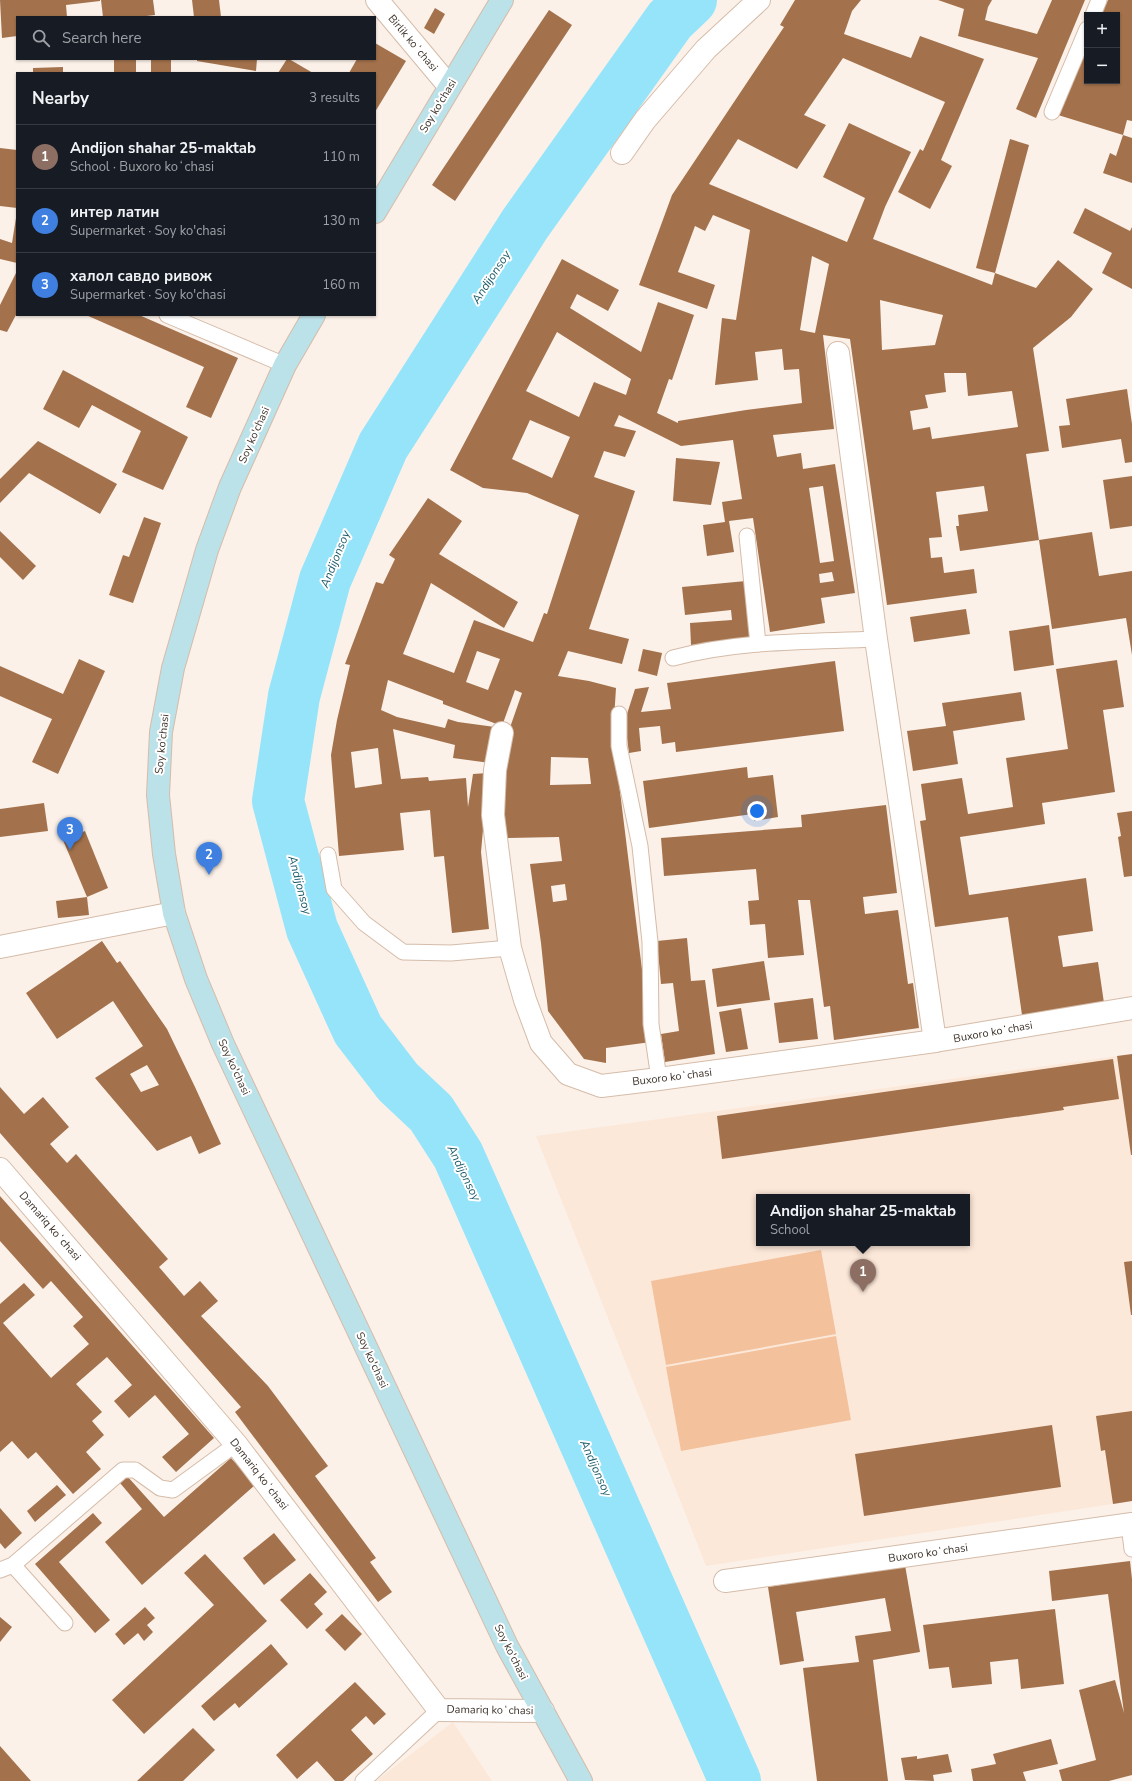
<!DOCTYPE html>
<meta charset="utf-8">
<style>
body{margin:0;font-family:"Nunito Sans",sans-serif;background:#20242c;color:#f1f3f6}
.controls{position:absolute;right:12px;top:12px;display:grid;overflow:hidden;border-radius:0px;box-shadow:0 1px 3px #0004}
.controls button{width:36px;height:36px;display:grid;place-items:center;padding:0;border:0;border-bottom:1px solid #363941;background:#171b24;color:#f1f3f6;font:20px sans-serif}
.you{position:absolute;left:757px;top:811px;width:14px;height:14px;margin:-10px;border:3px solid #fff;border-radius:50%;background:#1a73e8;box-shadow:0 0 0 6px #1a73e833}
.badge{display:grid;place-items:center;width:26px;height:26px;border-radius:50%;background:#94b4bd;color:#fff;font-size:13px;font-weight:700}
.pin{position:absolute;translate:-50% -33px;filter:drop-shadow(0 1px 2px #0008)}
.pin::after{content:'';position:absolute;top:21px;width:14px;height:12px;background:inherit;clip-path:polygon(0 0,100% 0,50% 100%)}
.popup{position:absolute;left:756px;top:1194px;width:214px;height:52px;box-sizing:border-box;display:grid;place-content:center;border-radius:0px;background:#171b24;filter:drop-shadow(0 1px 3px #0005);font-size:13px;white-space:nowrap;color:#9ea1a6}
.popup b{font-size:15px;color:#f1f3f6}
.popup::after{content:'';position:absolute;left:50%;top:100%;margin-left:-8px;border:8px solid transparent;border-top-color:#171b24}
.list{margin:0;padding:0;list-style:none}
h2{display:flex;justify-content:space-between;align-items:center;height:52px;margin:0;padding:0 16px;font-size:17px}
h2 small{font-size:13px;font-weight:400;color:#9ea1a6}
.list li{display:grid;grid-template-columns:26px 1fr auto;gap:12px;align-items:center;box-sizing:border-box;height:64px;padding:0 16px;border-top:1px solid #363941}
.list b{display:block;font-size:15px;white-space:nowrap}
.list p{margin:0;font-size:13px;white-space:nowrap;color:#9ea1a6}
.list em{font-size:13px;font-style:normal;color:#9ea1a6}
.icon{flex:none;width:22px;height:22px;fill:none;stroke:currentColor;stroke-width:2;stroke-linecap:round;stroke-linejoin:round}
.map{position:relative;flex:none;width:1132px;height:1781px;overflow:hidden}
.search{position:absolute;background:#171b24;box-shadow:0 1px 3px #0004;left:16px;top:16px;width:360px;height:44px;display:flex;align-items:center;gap:10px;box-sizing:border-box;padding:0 14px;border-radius:0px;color:#9ea1a6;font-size:15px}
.panel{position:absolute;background:#171b24;box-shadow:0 1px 3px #0004;left:16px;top:72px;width:360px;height:244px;border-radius:0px}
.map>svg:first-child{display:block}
</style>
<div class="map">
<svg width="1132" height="1781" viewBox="0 0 1132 1781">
<rect width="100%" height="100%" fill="#fbf1e9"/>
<!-- built -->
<g fill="#fce8d9" fill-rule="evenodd">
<path d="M1117 1056 1132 1162V1261L1124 1263 1132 1322V1501L706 1566 536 1136ZM759 1197H967V1243H759Z"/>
<path d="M453 1722 492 1781H376Z"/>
</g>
<!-- green -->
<g fill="#f3c29d">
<path d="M821 1250 836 1334 666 1365 651 1281Z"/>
<path d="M836 1336 851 1420 681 1451 666 1367Z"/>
</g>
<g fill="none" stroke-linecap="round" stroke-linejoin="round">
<!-- river -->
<path stroke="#96e4fa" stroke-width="52" d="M691 0 670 20 525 224 383 446 325 580 294 696 278 801 312 929 358 1030 398 1082 431 1113 458 1155 735 1781"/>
</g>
<!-- building -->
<g fill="#a3724c" fill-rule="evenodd">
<path d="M0 0H100V1L66 5 67 17H17V36L2 38Z"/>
<path d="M101 0H153L155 15 138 17H103Z"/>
<path d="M192 0H219L221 17H194Z"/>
<path d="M795 0H861L852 11 844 34 911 58 920 36 984 59 941 160 952 166 930 209 898 192 920 149 923 151 945 102 843 58 804 115 826 125 797 169 738 139 709 184 847 242 865 198 823 177 849 123 911 152 885 207 873 239 992 285 995 273 1036 288 1058 260 1093 289 1071 317 1033 348 1049 451 1026 454 1039 540 1092 532 1099 576 1132 571V655L1126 618 1052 629 1039 540 960 551 956 526H959L958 515 988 511 984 486 936 492 942 537 929 538 931 558 942 557 944 573 974 569 977 593 887 605 850 339 823 335 834 429 773 435 777 457 801 453 803 469 835 464 855 593 821 598 825 623 770 632 753 518 729 521 734 552 707 556 703 525 725 522 722 502 742 499 733 440 681 446 619 415 614 426 636 431 625 457 604 451 594 477 635 491 589 629 629 639 622 664 568 651 558 676 589 681 616 688 613 735 651 1042 606 1048V1063L584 1059 548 1011 541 943 530 864 562 861 559 837 503 838 507 736 522 693 515 690 502 726 443 704V701L388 680 381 710 397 717 445 728 448 719 458 722 495 727 490 763 453 758 455 745 393 729 401 779 428 777 429 781 466 778 468 807 473 774 488 773 481 852 489 929 452 933 444 856 434 857 430 810 400 813 404 850 339 856 331 755 337 720 350 665 345 664 376 582 383 584 395 559 389 555 428 498 462 521 439 554 518 602 504 628 431 583 403 654 454 673 474 620 533 642 544 613 547 614 579 515 527 493 483 488 450 470 562 259 619 290 608 311 577 294 570 308 641 352 658 302 694 315 672 380 669 379 657 413 678 423V421L746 410 802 403 799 369 784 370 782 349 755 352 758 380 715 385 722 318 736 320 750 230 713 215 705 231 695 226 678 272 715 285 707 309 639 285 672 195 784 27 780 25ZM812 256 829 264 815 333 800 330ZM880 300 943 315 935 345 882 350ZM557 332 631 379 626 395 594 382 579 417 526 391ZM944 373H966L968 396 1012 391 1018 427 932 439 930 427 913 430 910 411 928 408 925 395 946 392ZM530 420 570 437 552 478 512 459ZM823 486 834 561 820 563 809 488ZM832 572 834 581 820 583 819 574ZM477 651 500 659 488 690 466 682ZM378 748 382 784 355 788 351 752ZM551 757 588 758 591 784 550 785ZM565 884 567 900 553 902 551 886Z"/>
<path d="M938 0H992L988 7 985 20 1037 34 1052 0H1085L1036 118 1016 109 1038 58 958 36 964 9Z"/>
<path d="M1108 0H1132V121L1127 120 1123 135 1132 138V183L1103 173 1110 153 1116 156 1123 135 1058 115 1087 47V81H1117V15H1101Z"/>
<path d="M435 8 445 14 434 34 424 28Z"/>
<path d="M549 10 572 25 455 201 432 185Z"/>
<path d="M375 43 406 61 375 112V73H349L357 59H375Z"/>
<rect x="114" y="59" width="22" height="14"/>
<rect x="151" y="59" width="20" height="14"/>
<path d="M197 59H257L256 71 197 61Z"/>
<path d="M287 59H289L313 73H278Z"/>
<path d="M63 67V73H33V68Z"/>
<path d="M1010 139 1029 145 995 273 976 268Z"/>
<path d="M0 148 17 150V208L0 206Z"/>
<path d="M1085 208 1130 231 1132 227V289L1102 273 1112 253 1073 233Z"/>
<path d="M16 218H17V263L0 259V239L12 243Z"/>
<path d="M17 271V313L7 332 0 330V305Z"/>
<path d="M86 315H139L238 358 211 418 186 407 204 367Z"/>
<path d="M63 370 188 437 163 490 122 472 141 431 92 405 79 428 43 409Z"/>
<path d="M1127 389 1132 424V462L1125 463 1121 439 1062 448 1059 426 1070 425 1066 399Z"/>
<path d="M38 441 117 484 100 514 29 473 0 503V479Z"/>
<path d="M676 458 720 462 711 505 673 501Z"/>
<path d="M1132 476V526L1110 529 1103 480Z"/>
<path d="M144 517 161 523 133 603 109 595 123 555 129 557Z"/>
<path d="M0 531 36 566 23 580 0 557Z"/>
<path d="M746 581 753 641 691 645 690 623 732 620 731 610 685 615 682 587Z"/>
<path d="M966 609 970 634 914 642 910 617Z"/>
<path d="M1049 625 1054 665 1014 671 1009 631Z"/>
<path d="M643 649 662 653 657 676 638 671Z"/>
<path d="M79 659 105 671 58 774 32 762 52 719 0 696V666L63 694Z"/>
<path d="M1117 660 1124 707 1103 710 1115 792 1042 803 1045 824 960 837 969 895 1086 878 1093 931 1058 936 1063 967 1098 962 1104 1003 1022 1015 1008 917 935 927 920 821 926 820 921 784 962 778 968 814 1013 807 1006 758 1068 749 1056 669Z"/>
<path d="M835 661 844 731 676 752 675 742 662 744 660 726 639 728 641 751 629 753 624 715 627 714 635 689 649 687 641 712 671 709 667 683Z"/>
<path d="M1021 692 1025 720 953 731 958 764 913 771 907 731 946 726 942 703Z"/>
<path d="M747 767 748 778 773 775 778 817 754 821 753 814 649 828 643 781Z"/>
<path d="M44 803 48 831 0 837V809Z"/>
<path d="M886 805 897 893 863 897 865 914 898 910 908 984 913 983 919 1028 834 1040 830 1006 824 1007 810 900H798L804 955 768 958 765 924 750 925 748 901 759 900 756 869 664 876 661 838 802 827 801 815Z"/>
<path d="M1132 811V876L1124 877 1118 837 1121 836 1117 813Z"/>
<path d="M85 831 108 888 87 897 63 840Z"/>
<path d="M87 897 89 915 58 918 56 901Z"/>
<path d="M687 938 691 981 705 980 715 1054 665 1062 661 1034 679 1031 673 983 661 984 657 941Z"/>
<path d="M102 941 117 963 120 961 167 1029 195 1087 221 1144 199 1154 191 1136 157 1151 95 1078 143 1046 113 1001 57 1039 26 993ZM147 1065 159 1085 141 1092 130 1074Z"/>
<path d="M764 961 770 1000 717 1007 712 969Z"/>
<path d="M813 998 818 1039 779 1043 774 1003Z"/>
<path d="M741 1008 748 1049 726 1052 719 1012Z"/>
<path d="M1132 1054V1155H1131L1117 1056Z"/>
<path d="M1113 1059 1119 1099 1063 1107 1064 1110 722 1159 717 1116Z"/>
<path d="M0 1087 24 1114 43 1097 69 1127 50 1144 67 1163 76 1154 139 1226 168 1259 159 1267 184 1296 200 1281 218 1301 201 1316 268 1386 328 1466 315 1476 376 1558 370 1562 392 1592 378 1602 235 1412 241 1407 0 1133Z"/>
<path d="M0 1196 214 1438 176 1472 162 1457 189 1434 155 1395 129 1418 114 1401 132 1385 107 1357 76 1384 102 1412 92 1421 104 1435 86 1452 101 1469 73 1494 36 1452 28 1459 12 1441 0 1452V1304L24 1283 35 1295 3 1323 51 1378 89 1344 73 1326 83 1317 51 1281 43 1289 0 1241Z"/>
<path d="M1132 1261V1315H1131L1124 1262Z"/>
<path d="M1132 1411V1501L1113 1504 1105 1450 1101 1451 1096 1416Z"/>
<path d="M1052 1425 1061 1487 864 1516 855 1454Z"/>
<path d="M231 1458 255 1485 142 1585 105 1542 142 1509 120 1483 127 1476 164 1517Z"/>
<path d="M57 1485 66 1495 35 1522 27 1511Z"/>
<path d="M0 1508 22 1533 5 1549 0 1543Z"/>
<path d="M93 1513 102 1523 59 1562 110 1620 95 1633 35 1564Z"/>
<path d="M274 1533 296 1560 264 1585 243 1558Z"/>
<path d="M205 1554 267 1621 144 1734 112 1700 214 1605 184 1573Z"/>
<path d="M1130 1561 1132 1579V1775L1109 1781H1062L1059 1770 1096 1760 1079 1690 1115 1680 1124 1713 1108 1594 1052 1601 1049 1571Z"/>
<path d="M905 1565 920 1652 873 1660 888 1781H817L803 1668 859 1662 855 1636 891 1631 885 1598 796 1612 804 1661 780 1665 768 1587Z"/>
<path d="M310 1573 327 1592 314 1604 323 1614 307 1629 280 1600Z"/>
<path d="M145 1607 155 1618 147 1625 153 1632 144 1641 138 1633 124 1645 115 1634Z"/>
<path d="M1055 1609 1064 1684 1021 1689 1018 1659 990 1662 992 1684 952 1688 949 1667 929 1669 923 1625Z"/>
<path d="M342 1614 362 1634 345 1651 325 1630Z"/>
<path d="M0 1617 12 1627 0 1642Z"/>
<path d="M271 1644 288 1664 239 1708 235 1703 214 1721 201 1706Z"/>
<path d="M355 1682 386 1714 374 1725 366 1716 351 1730 373 1754 343 1781H335L317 1761 297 1779 276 1755Z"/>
<path d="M193 1728 215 1750 183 1781H137Z"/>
<path d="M1051 1739 1058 1764 1023 1772 1026 1781H973L971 1769 996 1764 993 1754Z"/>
<path d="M0 1746 31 1781H0Z"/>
<path d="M948 1754 952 1772 933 1775 934 1781 905 1780 901 1758 917 1756V1759Z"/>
</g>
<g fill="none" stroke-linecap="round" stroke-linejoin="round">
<defs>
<g id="service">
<path d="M1093 15 1099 0"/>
<path d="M1052 112 1087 29"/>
<path d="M167 315 285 365"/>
<path d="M747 536 758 644"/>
<path d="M673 658C738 640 809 642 876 639"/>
<path d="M619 714V746L640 846 650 942 651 1024 659 1079"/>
<path d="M328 855 334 889 364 923 403 952 451 953 510 948"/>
<path d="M1129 1525 1132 1549"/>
<path d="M13 1565 65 1623"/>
<path d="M0 1570 13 1565 123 1470H135L160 1488 173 1490 236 1444"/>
<path d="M363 1781 439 1710"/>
</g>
<g id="minor">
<path d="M377 0 449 86"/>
<path d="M622 153 645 120 706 49 759 0"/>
<path d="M838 353 876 639 935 1041"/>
<path d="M502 733 495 770 493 815 510 948 525 1000 541 1043 568 1074 601 1086 659 1079 935 1041 1132 1008"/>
<path d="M0 947 174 913"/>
<path d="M0 1169 236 1444 439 1710 543 1711"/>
<path d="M725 1581 1132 1524"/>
</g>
<g id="secondary">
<path d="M375 212 502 0"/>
<path d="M314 315 285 365 230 487 207 550 173 668 161 732 158 795 164 854 174 913 196 979 223 1044 507 1646 581 1781"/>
</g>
</defs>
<!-- service casing -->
<use href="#service" stroke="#d5bca9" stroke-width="17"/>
<!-- minor casing -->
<use href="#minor" stroke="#d5bca9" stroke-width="24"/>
<!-- secondary casing -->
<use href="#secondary" stroke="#d5bca9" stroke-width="24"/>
<!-- service -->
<use href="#service" stroke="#fff" stroke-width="15"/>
<!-- minor -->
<use href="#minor" stroke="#fff" stroke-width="22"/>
<!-- secondary -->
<use href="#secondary" stroke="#bbe1e9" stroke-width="22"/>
</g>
<g text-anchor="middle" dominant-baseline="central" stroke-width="4" stroke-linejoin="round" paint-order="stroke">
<!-- street labels -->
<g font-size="11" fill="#3d332b" stroke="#fff">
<text transform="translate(413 43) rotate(50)">Birlik koʻchasi</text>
<text transform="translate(438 106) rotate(-59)">Soy ko'chasi</text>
<text transform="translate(254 435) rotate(-66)">Soy ko'chasi</text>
<text transform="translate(162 744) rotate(-84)">Soy ko'chasi</text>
<text transform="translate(993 1032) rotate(-10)">Buxoro koʻchasi</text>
<text transform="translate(234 1067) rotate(65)">Soy ko'chasi</text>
<text transform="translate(672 1077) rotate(-7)">Buxoro koʻchasi</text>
<text transform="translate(50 1226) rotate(49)">Damariq koʻchasi</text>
<text transform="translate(372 1360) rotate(65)">Soy ko'chasi</text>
<text transform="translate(259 1474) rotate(52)">Damariq koʻchasi</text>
<text transform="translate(928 1553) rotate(-8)">Buxoro koʻchasi</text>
<text transform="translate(511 1652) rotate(63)">Soy ko'chasi</text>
<text transform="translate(490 1710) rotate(1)">Damariq koʻchasi</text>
</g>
<!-- water labels -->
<g font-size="12" font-style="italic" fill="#1a5a69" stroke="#fff">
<text transform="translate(491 277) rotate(-57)">Andijonsoy</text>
<text transform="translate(335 559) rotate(-68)">Andijonsoy</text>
<text transform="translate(300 885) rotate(75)">Andijonsoy</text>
<text transform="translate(464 1173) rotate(64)">Andijonsoy</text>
<text transform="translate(596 1468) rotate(66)">Andijonsoy</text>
</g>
</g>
</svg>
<div class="controls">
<button>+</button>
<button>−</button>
</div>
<div class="you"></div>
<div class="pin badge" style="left:863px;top:1292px;background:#8d6e63">1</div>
<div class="popup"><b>Andijon shahar 25-maktab</b>School</div>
<div class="pin badge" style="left:209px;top:875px;background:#3f7fe0">2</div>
<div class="pin badge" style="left:70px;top:850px;background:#3f7fe0">3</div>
<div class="search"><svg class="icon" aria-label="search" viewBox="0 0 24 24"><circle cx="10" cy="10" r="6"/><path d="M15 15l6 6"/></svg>Search here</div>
<section class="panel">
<h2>Nearby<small>3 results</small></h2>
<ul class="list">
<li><span class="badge" style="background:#8d6e63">1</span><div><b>Andijon shahar 25-maktab</b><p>School · Buxoro koʻchasi</p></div><em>110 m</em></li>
<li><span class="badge" style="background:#3f7fe0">2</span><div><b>интер латин</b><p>Supermarket · Soy ko'chasi</p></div><em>130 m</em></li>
<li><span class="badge" style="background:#3f7fe0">3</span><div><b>халол савдо ривож</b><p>Supermarket · Soy ko'chasi</p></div><em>160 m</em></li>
</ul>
</section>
</div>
